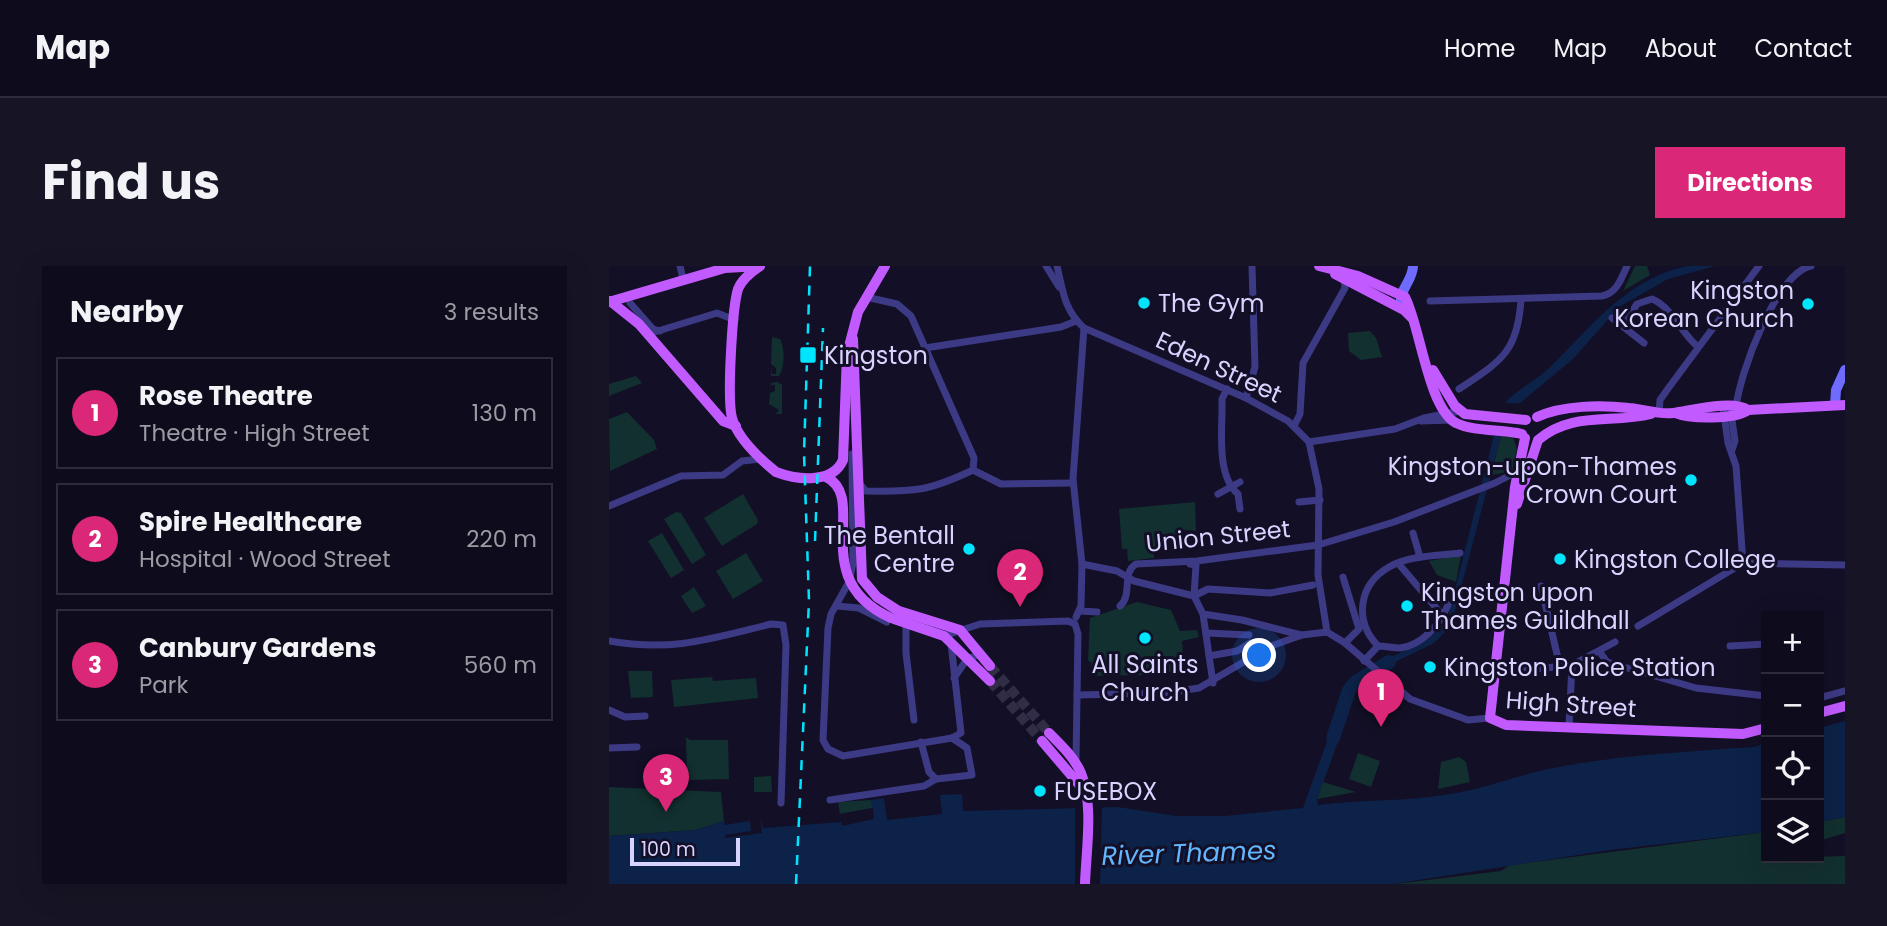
<!DOCTYPE html>
<meta charset="utf-8">
<style>
body{margin:0;font-family:Poppins,sans-serif;background:#171425;color:#f1f3f6}
.controls{position:absolute;right:21px;bottom:21px;display:grid;overflow:hidden;border-radius:0px;box-shadow:0 7px 28px #0002}
.controls button{width:63px;height:63px;display:grid;place-items:center;padding:0;border:0;border-bottom:2px solid #2e2b3b;background:#0e0b1c;color:#f1f3f6;font:35px sans-serif}
.scale{position:absolute;left:21px;bottom:18px;width:110px;box-sizing:border-box;padding-left:7px;border:4px solid #d9d4ff;border-top:0;font-size:19px;line-height:24px;white-space:nowrap;color:#d9d4ff;-webkit-text-stroke:5px #130f26;paint-order:stroke}
.you{position:absolute;left:651px;top:390px;width:24px;height:24px;margin:-18px;border:5px solid #fff;border-radius:50%;background:#1a73e8;box-shadow:0 0 0 10px #1a73e833}
.badge{display:grid;place-items:center;width:46px;height:46px;border-radius:50%;background:#db2777;color:#fff;font-size:23px;font-weight:700}
.pin{position:absolute;translate:-50% -58px;filter:drop-shadow(0 2px 4px #0008)}
.pin::after{content:'';position:absolute;top:37px;width:24px;height:21px;background:inherit;clip-path:polygon(0 0,100% 0,50% 100%)}
.list{margin:0;padding:0;list-style:none}
h2{display:flex;justify-content:space-between;align-items:center;height:91px;margin:0;padding:0 28px;font-size:30px}
h2 small{font-size:23px;font-weight:400;color:#9b9ba3}
.list li{display:grid;grid-template-columns:46px 1fr auto;gap:21px;align-items:center;box-sizing:border-box;height:112px;margin:0 14px 14px;padding:0 14px;border:2px solid #2e2b3b;border-radius:0px}
.list b{display:block;font-size:26px;white-space:nowrap}
.list p{margin:0;font-size:23px;white-space:nowrap;color:#9b9ba3}
.list em{font-size:23px;font-style:normal;color:#9b9ba3}
.icon{flex:none;width:38px;height:38px;fill:none;stroke:currentColor;stroke-width:2;stroke-linecap:round;stroke-linejoin:round}
.map{position:relative;flex:none;width:1236px;height:618px;overflow:hidden;border-radius:0px}
header{display:flex;align-items:center;gap:42px;box-sizing:border-box;height:98px;padding:0 35px;background:#0e0b1c;border-bottom:2px solid #2e2b3b}
header strong{font-size:33px}
nav{display:flex;gap:38px;margin-inline-start:auto;font-size:24px}
.intro{display:flex;align-items:center;justify-content:space-between;box-sizing:border-box;height:168px;padding:0 42px}
h1{margin:0;font-size:49px}
.button{padding:18px 32px;border-radius:0px;background:#db2777;color:#fff;font-size:24px;font-weight:700}
main{display:flex;gap:42px;padding:0 42px}
aside{flex:1;background:#0e0b1c;border-radius:0px;box-shadow:0 7px 28px #0002}
.map>svg:first-child{display:block}
</style>
<header>
<strong>Map</strong>
<nav><a>Home</a><a>Map</a><a>About</a><a>Contact</a></nav>
</header>
<div class="intro"><h1>Find us</h1><a class="button">Directions</a></div>
<main>
<aside>
<h2>Nearby<small>3 results</small></h2>
<ul class="list">
<li><span class="badge">1</span><div><b>Rose Theatre</b><p>Theatre · High Street</p></div><em>130 m</em></li>
<li><span class="badge">2</span><div><b>Spire Healthcare</b><p>Hospital · Wood Street</p></div><em>220 m</em></li>
<li><span class="badge">3</span><div><b>Canbury Gardens</b><p>Park</p></div><em>560 m</em></li>
</ul>
</aside>
<div class="map">
<svg width="1236" height="618" viewBox="0 0 1236 618">
<rect width="100%" height="100%" fill="#130f26"/>
<!-- green -->
<g fill="#12302f">
<path d="M1026 0H1038L1041 9 1014 25Z"/>
<path d="M761 65 767 72 773 91 752 94 740 85 739 67Z"/>
<path d="M163 71 171 73C176 82 176 102 170 110H162V101L163 108H167V102L162 98Z"/>
<path d="M27 110 33 117 0 130V118Z"/>
<path d="M162 117 169 116 173 119V148H167L170 144 160 138 161 127 166 125V119H162L161 125Z"/>
<path d="M18 146 45 174 48 183 1 205 0 153Z"/>
<path d="M892 170 904 171 908 183 903 205 882 209Z"/>
<path d="M134 228 149 254 148 258 113 280 95 252Z"/>
<path d="M586 236 587 265 568 263V272L552 273V284L545 286V292L519 295 518 283H513L510 243Z"/>
<path d="M67 246 72 247 97 289 83 298 55 253Z"/>
<path d="M53 267 75 304 62 312 39 275Z"/>
<path d="M137 287 154 315 124 333 107 305Z"/>
<path d="M852 289 847 316 828 309 820 295Z"/>
<path d="M85 321 97 340 83 347 72 330Z"/>
<path d="M528 336 562 344 571 365 588 364 590 371 573 375 575 404 539 409 483 410 482 396 479 395 481 352Z"/>
<path d="M19 405H43L44 431 22 432Z"/>
<path d="M103 411 104 415 147 412 149 432 65 441 62 414Z"/>
<path d="M77 471 81 474H119L120 513 78 514Z"/>
<path d="M749 487 771 495 762 521 740 513Z"/>
<path d="M850 491 857 496 861 516 829 523 832 496Z"/>
<path d="M162 510 163 526H145V511Z"/>
<path d="M714 516 747 526 708 533Z"/>
<path d="M0 521 112 526 115 555 87 564 0 570Z"/>
<path d="M262 534 264 542 231 548 229 536Z"/>
<path d="M1236 551V567L1210 575V556Z"/>
<path d="M1157 566V592L1236 590V618H786L892 605 901 599Z"/>
</g>
<!-- water -->
<g fill="#0c2248">
<path d="M1078 0H1106L1059 13 1010 41 965 92 911 137H896C908 123 925 116 938 104 981 63 1016 13 1078 0Z"/>
<path d="M885 169 892 170 842 360 825 377 778 400 773 396C799 381 822 379 839 351Z"/>
<path d="M755 405 760 410 745 423 738 447 729 444 738 420Z"/>
<path d="M726 453 736 457 708 533 709 539C753 533 797 536 841 528 874 523 906 510 939 503 1007 489 1076 486 1145 481L1157 477V566L1001 584 784 618H0V570L87 564 115 555 152 552 154 562 232 556 231 548 263 542 262 534 275 532 278 554 333 548 331 529 353 528 354 545 509 541 567 550H615L694 542Z"/>
<path d="M1236 455V551L1210 556V462Z"/>
</g>
<!-- pier -->
<g fill="#130f26">
<path d="M466 539H493L491 618H466Z"/>
<path d="M264 542 265 553 233 560 231 548Z"/>
<path d="M148 546 151 548 153 567 116 572V569L142 565 141 555 116 559 115 552Z"/>
</g>
<g fill="none" stroke-linecap="round" stroke-linejoin="round">
<!-- river -->
<path stroke="#0c2248" stroke-width="14" d="M724 472 740 424 747 416 780 396"/>
<!-- primary-tunnel -->
<g stroke="#312d47" stroke-width="10" stroke-dasharray="10 5" stroke-linecap="butt">
<path d="M381 400 440 467"/>
<path d="M381 415 433 475"/>
</g>
<!-- street -->
<g stroke="#3d3a85" stroke-width="7">
<path d="M71 0 74 13"/>
<path d="M437 0 450 21"/>
<path d="M448 0C454 25 455 44 475 62L637 132 679 155 700 176 710 223 709 309 718 366"/>
<path d="M257 31 288 38 302 50 365 192 364 204"/>
<path d="M821 35 993 30C1008 27 1012 13 1018 0"/>
<path d="M21 37 44 63 51 65"/>
<path d="M1003 52 1035 77"/>
<path d="M1014 60 1028 38 1043 33C1063 41 1072 67 1088 80"/>
<path d="M39 68 108 47 126 54"/>
<path d="M316 82 452 61 467 55"/>
<path d="M618 123 613 133C614 161 606 208 629 228L631 243"/>
<path d="M850 123C892 95 909 86 912 33"/>
<path d="M637 132 646 101 643 0"/>
<path d="M1114 141 1119 177 1127 200 1134 297"/>
<path d="M1127 142C1130 109 1167 7 1202 0"/>
<path d="M1050 147 1051 134 1058 124 1150 0"/>
<path d="M1122 147 1126 175 1123 184"/>
<path d="M812 155 842 154"/>
<path d="M685 160 691 148 694 97 736 22 735 12"/>
<path d="M700 176 786 163 815 152 851 145"/>
<path d="M243 188 244 297 240 316 222 348 219 362 214 474 219 483 234 490 343 472 352 467 342 377"/>
<path d="M364 204 392 218 464 217"/>
<path d="M250 217 257 225C305 226 320 225 364 204"/>
<path d="M609 228 631 216"/>
<path d="M690 236 711 234"/>
<path d="M0 240 72 210 114 209 133 195 152 193"/>
<path d="M804 267 811 291"/>
<path d="M789 297 834 350"/>
<path d="M473 298 508 305 525 315 585 330 594 348 633 354 692 369"/>
<path d="M581 298 587 299 585 330"/>
<path d="M734 311 750 363 736 377"/>
<path d="M932 320 951 401"/>
<path d="M585 330 599 323 661 327 704 319"/>
<path d="M228 340 250 342 278 356"/>
<path d="M511 340C524 329 512 307 527 298L588 295 709 279 785 256 886 217 909 205"/>
<path d="M471 345 488 346"/>
<path d="M594 348 604 417"/>
<path d="M467 351 472 340 473 298 464 213 475 62"/>
<path d="M297 357V387L305 454"/>
<path d="M1029 360 1134 297 1236 299"/>
<path d="M718 366 736 377 801 433 859 454 881 452"/>
<path d="M597 367 640 369"/>
<path d="M335 370 371 358 459 355 466 358 469 368 467 495"/>
<path d="M0 375C64 386 101 373 162 358L174 359 177 379 172 537"/>
<path d="M769 380C745 355 749 319 780 301 801 289 828 290 851 287"/>
<path d="M1121 380 1157 378"/>
<path d="M990 385 998 396 1087 422 1157 430"/>
<path d="M600 390 628 385 641 377"/>
<path d="M755 395 769 380C777 380 783 382 791 382 814 379 831 358 839 339"/>
<path d="M884 408 963 399 1006 376"/>
<path d="M345 412 358 393 369 389"/>
<path d="M468 429 557 427 590 422 662 380 693 369 718 366"/>
<path d="M1210 432 1236 425"/>
<path d="M0 444 16 451 36 450"/>
<path d="M960 460 963 399"/>
<path d="M312 476 320 506 327 513"/>
<path d="M0 482 28 481"/>
<path d="M221 534 315 520 327 513 363 509 358 482 343 472"/>
</g>
<!-- secondary -->
<g stroke="#6f6bff" stroke-width="10">
<path d="M792 37C790 24 804 14 804 0"/>
<path d="M1226 139 1227 124 1236 104"/>
</g>
<!-- primary -->
<g stroke="#c25bff" stroke-width="10">
<path d="M151 0C142 6 133 13 129 23 123 43 118 133 123 152 129 173 151 193 167 206 188 214 224 218 234 194L238 88 249 46 276 0"/>
<path d="M710 0 749 10 796 31C811 59 819 142 847 157 866 166 892 163 913 168"/>
<path d="M726 8 795 44 803 52"/>
<path d="M1 35 30 58 114 155 127 160"/>
<path d="M0 36 116 2 151 0"/>
<path d="M244 73 253 313 268 331 288 344"/>
<path d="M824 104 846 140 856 148 917 154"/>
<path d="M1066 147C1080 153 1126 154 1139 144L1236 139"/>
<path d="M928 151C954 139 992 139 1020 142 1035 143 1049 149 1064 147 1081 145 1124 133 1139 144"/>
<path d="M916 172 906 221 881 452 897 459 1134 468 1157 462"/>
<path d="M217 211C261 232 196 313 282 352"/>
<path d="M908 238 929 174C963 145 1002 158 1042 148"/>
<path d="M290 345 351 364 381 400"/>
<path d="M285 353 335 370 381 415"/>
<path d="M1210 447 1236 440"/>
<path d="M440 467C452 479 465 491 472 507 485 538 477 585 476 618"/>
<path d="M433 475 473 522"/>
</g>
<!-- rail -->
<g stroke="#00e5ff" stroke-width="2.5" stroke-dasharray="10 9" stroke-linecap="butt">
<path d="M206 275 214 62"/>
<path d="M187 618 200 335 195 187 201 0"/>
</g>
</g>
<!-- markers -->
<g fill="#00e5ff" stroke="#130f26" stroke-width="2.5">
<circle cx="535" cy="37" r="7"/>
<circle cx="1199" cy="38" r="7"/>
<rect x="190" y="80" width="18" height="18" rx="3.5"/>
<circle cx="1082" cy="214" r="7"/>
<circle cx="360" cy="283" r="7"/>
<circle cx="951" cy="293" r="7"/>
<circle cx="798" cy="340" r="7"/>
<circle cx="536" cy="372" r="7"/>
<circle cx="821" cy="401" r="7"/>
<circle cx="431" cy="525" r="7"/>
</g>
<g text-anchor="middle" dominant-baseline="central" stroke-width="6" stroke-linejoin="round" paint-order="stroke">
<!-- poi labels -->
<g font-size="24" fill="#d9d4ff" stroke="#130f26" text-anchor="start">
<text x="1185" y="24" text-anchor="end">Kingston<tspan x="1185" dy="28">Korean Church</tspan></text>
<text x="549" y="37">The Gym</text>
<text x="215" y="89">Kingston</text>
<text x="1068" y="200" text-anchor="end">Kingston-upon-Thames<tspan x="1068" dy="28">Crown Court</tspan></text>
<text x="346" y="269" text-anchor="end">The Bentall<tspan x="346" dy="28">Centre</tspan></text>
<text x="965" y="293">Kingston College</text>
<text x="812" y="326">Kingston upon<tspan x="812" dy="28">Thames Guildhall</tspan></text>
<text x="536" y="398" text-anchor="middle">All Saints<tspan x="536" dy="28">Church</tspan></text>
<text x="835" y="401">Kingston Police Station</text>
<text x="445" y="525">FUSEBOX</text>
</g>
<!-- street labels -->
<g font-size="24" fill="#d9d4ff" stroke="#130f26">
<text transform="translate(610 101) rotate(25)">Eden Street</text>
<text transform="translate(609 270) rotate(-6)">Union Street</text>
<text transform="translate(962 438) rotate(4)">High Street</text>
</g>
<!-- water labels -->
<g font-size="26" font-style="italic" fill="#62b6ff" stroke="#130f26">
<text transform="translate(580 587) rotate(-2)">River Thames</text>
</g>
</g>
</svg>
<div class="controls">
<button>+</button>
<button>−</button>
<button><svg class="icon" aria-label="locate" viewBox="0 0 24 24"><circle cx="12" cy="12" r="6"/><path d="M12 2v4M12 18v4M2 12h4M18 12h4"/></svg></button>
<button><svg class="icon" aria-label="layers" viewBox="0 0 24 24"><path d="M12 4l9 5-9 5-9-5zM3 14l9 5 9-5"/></svg></button>
</div>
<div class="scale">100 m</div>
<div class="you"></div>
<div class="pin badge" style="left:772px;top:461px">1</div>
<div class="pin badge" style="left:411px;top:341px">2</div>
<div class="pin badge" style="left:57px;top:546px">3</div>
</div>
</main>
